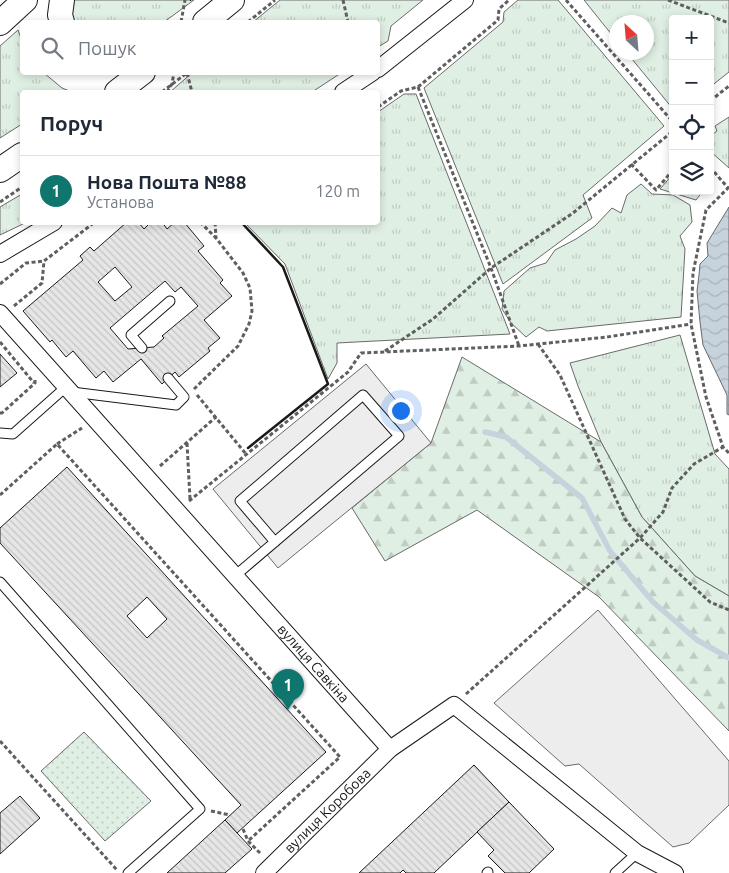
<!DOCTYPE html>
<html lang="uk">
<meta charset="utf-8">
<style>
body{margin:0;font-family:Ubuntu,sans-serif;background:#f6f6f7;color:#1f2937}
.controls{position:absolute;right:15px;top:15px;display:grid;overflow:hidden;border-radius:5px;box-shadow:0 2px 8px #0003}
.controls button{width:45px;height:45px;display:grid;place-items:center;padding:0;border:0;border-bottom:1px solid #e0e1e3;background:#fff;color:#1f2937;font:25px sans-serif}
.compass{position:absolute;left:609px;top:15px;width:45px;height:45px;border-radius:50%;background:#fff;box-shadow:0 2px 8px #0003;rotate:334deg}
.you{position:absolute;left:400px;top:410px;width:18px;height:18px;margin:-12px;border:4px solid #fff;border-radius:50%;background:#1a73e8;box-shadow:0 0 0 8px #1a73e833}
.badge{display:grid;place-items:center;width:32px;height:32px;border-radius:50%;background:#0f766e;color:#fff;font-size:16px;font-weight:700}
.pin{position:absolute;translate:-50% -41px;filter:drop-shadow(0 1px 2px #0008)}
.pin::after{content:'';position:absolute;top:26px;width:18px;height:15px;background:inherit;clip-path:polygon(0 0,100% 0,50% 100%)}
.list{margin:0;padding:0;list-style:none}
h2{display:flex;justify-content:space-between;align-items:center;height:65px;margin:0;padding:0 20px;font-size:21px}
h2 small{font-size:16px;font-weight:400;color:#747a83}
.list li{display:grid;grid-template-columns:32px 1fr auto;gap:15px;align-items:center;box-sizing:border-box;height:70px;padding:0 20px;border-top:1px solid #e0e1e3}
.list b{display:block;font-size:19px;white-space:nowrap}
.list p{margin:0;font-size:16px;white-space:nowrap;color:#747a83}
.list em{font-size:16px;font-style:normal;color:#747a83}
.icon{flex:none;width:28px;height:28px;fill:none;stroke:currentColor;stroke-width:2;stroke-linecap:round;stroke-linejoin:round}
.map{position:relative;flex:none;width:729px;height:873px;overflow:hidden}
.search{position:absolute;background:#fff;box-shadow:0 2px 8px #0003;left:20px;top:20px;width:360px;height:55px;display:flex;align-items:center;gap:12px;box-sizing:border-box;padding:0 18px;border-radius:5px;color:#747a83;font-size:19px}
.panel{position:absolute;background:#fff;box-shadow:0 2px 8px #0003;left:20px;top:90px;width:360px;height:135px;border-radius:5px}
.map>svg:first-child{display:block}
</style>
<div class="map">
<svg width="729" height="873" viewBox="0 0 729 873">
<defs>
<pattern id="grass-tufts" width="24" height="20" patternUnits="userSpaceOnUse" patternTransform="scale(1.25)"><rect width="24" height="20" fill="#e0efe3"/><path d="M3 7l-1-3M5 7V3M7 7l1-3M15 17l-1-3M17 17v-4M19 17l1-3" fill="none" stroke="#c0ccc2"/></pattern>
<pattern id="forest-firs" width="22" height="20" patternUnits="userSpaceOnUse" patternTransform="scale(1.25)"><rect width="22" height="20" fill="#e0efe3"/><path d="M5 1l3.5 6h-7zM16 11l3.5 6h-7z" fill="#c0ccc2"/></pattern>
<pattern id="park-dots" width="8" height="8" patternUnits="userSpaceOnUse" patternTransform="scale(1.25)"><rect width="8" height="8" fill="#e0efe3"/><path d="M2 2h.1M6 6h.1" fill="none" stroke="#c0ccc2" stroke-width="1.8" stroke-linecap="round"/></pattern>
<pattern id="water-waves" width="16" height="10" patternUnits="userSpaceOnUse" patternTransform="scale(1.25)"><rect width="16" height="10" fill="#c6d2dc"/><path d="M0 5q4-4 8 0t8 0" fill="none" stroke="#aab4bc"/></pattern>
<pattern id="building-back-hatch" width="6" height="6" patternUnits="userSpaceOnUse" patternTransform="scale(1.25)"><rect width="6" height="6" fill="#e6e6e6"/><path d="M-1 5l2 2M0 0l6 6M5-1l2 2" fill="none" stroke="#c5c5c5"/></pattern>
</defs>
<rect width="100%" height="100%" fill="#fff"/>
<!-- grass -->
<g fill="url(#grass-tufts)" stroke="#6a6a6a">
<path d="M74 0H194L164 22H72L71 11Z"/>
<path d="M280 0H423L391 26 388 41 378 47V22H253Z"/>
<path d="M518 0H558L664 126 583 195 592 218 503 284 424 88 503 22 504 12Z"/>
<path d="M584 0H729V72L710 87V19H673V109L627 53 646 52V22H616V40Z"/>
<path d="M18 30 22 41V72L44 73 62 88 72 92H22V124L0 138V46Z"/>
<path d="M193 72H341V73L312 92H170Z"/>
<path d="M404 94H416L510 334 337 343V363L328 379 285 264 245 223 378 222V112Z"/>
<path d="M729 117V168L710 151V136L717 131 715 126Z"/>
<path d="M673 174V191H703L696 200 660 189Z"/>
<path d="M641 184 652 194 673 195 690 205 692 222 680 236 685 249 681 317 547 331 539 327 526 337 511 323 502 309 504 291 530 268 546 263 555 250 576 239 595 226 612 208 621 213 627 195Z"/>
<path d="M22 194V222L25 223 0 235V207Z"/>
<path d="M680 335 715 454 729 469V596L695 576 642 517 601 442 578 386 570 363Z"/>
</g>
<!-- forest -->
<path fill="url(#forest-firs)" stroke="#6a6a6a" d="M462 357 601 442 642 517 695 576 729 596V731L599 597 477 510 385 561 352 508 431 443Z"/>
<!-- park -->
<path fill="url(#park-dots)" stroke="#6a6a6a" d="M84 732 151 801 105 841 41 771Z"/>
<!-- parking -->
<g fill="#ededed" stroke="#6a6a6a">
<path d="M366 364 431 443 278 568 213 489Z"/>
<path d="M598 610 729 761V805L689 843 673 847 579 764 565 766 494 703Z"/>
</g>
<!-- water -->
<path fill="url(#water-waves)" stroke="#6a6a6a" d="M729 207V415L727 414V395L703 345 700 322 697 291 699 275 700 264 708 256 707 243Z"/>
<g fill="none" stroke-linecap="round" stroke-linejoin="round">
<!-- stream -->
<path stroke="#c6d2dc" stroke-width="5.5" d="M485 432 506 437 582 498 610 551 653 602 697 640 729 658"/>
</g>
<!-- building -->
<g fill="url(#building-back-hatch)" stroke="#1a1a1a" fill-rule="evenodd">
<path d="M127 222H138L144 229 151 222H162L167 229 175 222H184L204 246 198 251 223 280 220 283 232 296 204 320 220 338 208 348 210 351 179 377 175 372 162 384 141 359 113 382 104 371 96 378 73 351 66 357 52 340 50 342 23 311 83 260 80 256 90 247 94 251ZM115 267 132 287 115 301 98 282ZM165 281 175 292 181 287 198 306 162 336 164 338 154 347 128 349 110 328Z"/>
<path d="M0 354 17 373 0 387Z"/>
<path d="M67 467 326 752 237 833 225 820 241 805 0 543V528ZM147 597 167 619 147 638 127 616Z"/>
<path d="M474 765 509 802 434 873H406L403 870 400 873H359Z"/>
<path d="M20 796 40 818 0 854V813Z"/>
<path d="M509 802 554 849 529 873H505L488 856 494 850 477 832Z"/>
<path d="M225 820 252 849 225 873H167Z"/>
</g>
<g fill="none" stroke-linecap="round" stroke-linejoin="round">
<defs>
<g id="lane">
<path d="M142 348 131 335 170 301"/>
<path d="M72 392 176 405 184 397 168 378"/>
<path d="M0 433 13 434 67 386"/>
<path d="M236 575 399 436 363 395 240 501 275 542"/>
<path d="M0 582 200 809 128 873"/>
<path d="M487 873 488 872"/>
<path d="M615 873 637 853"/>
</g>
<g id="street">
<path d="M378 69 465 0"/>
<path d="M343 92 373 72"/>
<path d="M0 254 54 222"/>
<path id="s1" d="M0 313 390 749"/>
<path id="s2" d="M264 873 390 749 454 705 637 853 675 873"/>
</g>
<g id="secondary">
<path d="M62 0 60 15 62 22"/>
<path d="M205 22 232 0"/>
<path d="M0 23 25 0"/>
<path d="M117 92 143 72"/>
<path d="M0 170 22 155"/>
</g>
</defs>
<!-- lane casing -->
<use href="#lane" stroke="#1a1a1a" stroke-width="11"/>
<!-- street casing -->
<use href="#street" stroke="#1a1a1a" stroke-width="18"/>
<!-- secondary casing -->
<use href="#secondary" stroke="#1a1a1a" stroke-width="26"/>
<!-- path -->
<g stroke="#5f5f5f" stroke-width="3" stroke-dasharray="4 2.5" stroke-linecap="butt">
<path d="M343 0 348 22"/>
<path d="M566 0 673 122"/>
<path d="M668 0 729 23"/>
<path d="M181 22 185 0"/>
<path d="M248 22 275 0"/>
<path d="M187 73 192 92"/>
<path d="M418 87 491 268 519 346"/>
<path d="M162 92 188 72"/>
<path d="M167 92 172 84 174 72"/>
<path d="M710 101 729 86"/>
<path d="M378 107 401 91 418 87 498 20 499 9 509 0"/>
<path d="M631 164 656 190 673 170"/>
<path d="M710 167 728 188"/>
<path d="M729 187 706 210 693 273 691 324 706 397 723 447 729 453"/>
<path d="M0 202 22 187"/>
<path d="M200 222 216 238"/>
<path d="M0 284 26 263 44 261"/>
<path d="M14 306 42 283 44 261 95 222"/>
<path d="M0 342 34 383"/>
<path d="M538 344 560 375 625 519 640 538 710 602 729 610"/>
<path d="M385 351 433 319 491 268 573 213 673 131"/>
<path d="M194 389 238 346 249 324 252 311 250 288 243 273 216 238 215 222"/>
<path d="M197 395 246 454"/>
<path d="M0 413H2L35 383V379"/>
<path d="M187 443 190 499"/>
<path d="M57 444 82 428"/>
<path d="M160 466 216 417"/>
<path d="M0 495 57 444 340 757 248 841"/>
<path d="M189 501 348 372 361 353 519 346 607 337 691 324"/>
<path d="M466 694 640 538 663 512 672 488 694 464 723 447"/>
<path d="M0 741 117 870"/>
<path d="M211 811 230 815"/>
<path d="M243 829 248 841 261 854"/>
</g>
<!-- lane -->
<use href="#lane" stroke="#fff" stroke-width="9"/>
<!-- street -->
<use href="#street" stroke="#fff" stroke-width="16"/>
<!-- secondary -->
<use href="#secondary" stroke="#fff" stroke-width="24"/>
<!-- fence -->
<path stroke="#1a1a1a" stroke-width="1" stroke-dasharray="6 2.5" stroke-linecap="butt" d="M190 1 191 0"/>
<!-- wall -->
<path stroke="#1a1a1a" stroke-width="2.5" d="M241 222 283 267 328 384 248 448"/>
</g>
<g text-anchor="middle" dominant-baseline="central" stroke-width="4" stroke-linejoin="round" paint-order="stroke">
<!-- street labels -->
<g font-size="14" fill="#1a1a1a" stroke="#fff">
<text stroke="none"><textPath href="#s1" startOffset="470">вулиця Савкіна</textPath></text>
<text stroke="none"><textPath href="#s2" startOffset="89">вулиця Коробова</textPath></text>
</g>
</g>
</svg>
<div class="controls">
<button>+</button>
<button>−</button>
<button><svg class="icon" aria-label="locate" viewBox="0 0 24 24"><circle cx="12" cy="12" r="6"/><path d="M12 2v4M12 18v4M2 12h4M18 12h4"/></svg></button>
<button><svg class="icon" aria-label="layers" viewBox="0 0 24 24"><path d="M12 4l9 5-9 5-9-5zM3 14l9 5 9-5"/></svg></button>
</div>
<svg class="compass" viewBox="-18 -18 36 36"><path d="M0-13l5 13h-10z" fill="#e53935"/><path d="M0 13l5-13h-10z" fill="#747a83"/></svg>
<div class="you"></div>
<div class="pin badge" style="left:288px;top:710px">1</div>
<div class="search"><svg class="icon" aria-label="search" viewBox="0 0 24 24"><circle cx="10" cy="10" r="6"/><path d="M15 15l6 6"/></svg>Пошук</div>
<section class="panel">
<h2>Поруч<small></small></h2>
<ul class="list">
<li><span class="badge">1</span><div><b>Нова Пошта №88</b><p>Установа</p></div><em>120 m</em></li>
</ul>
</section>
</div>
